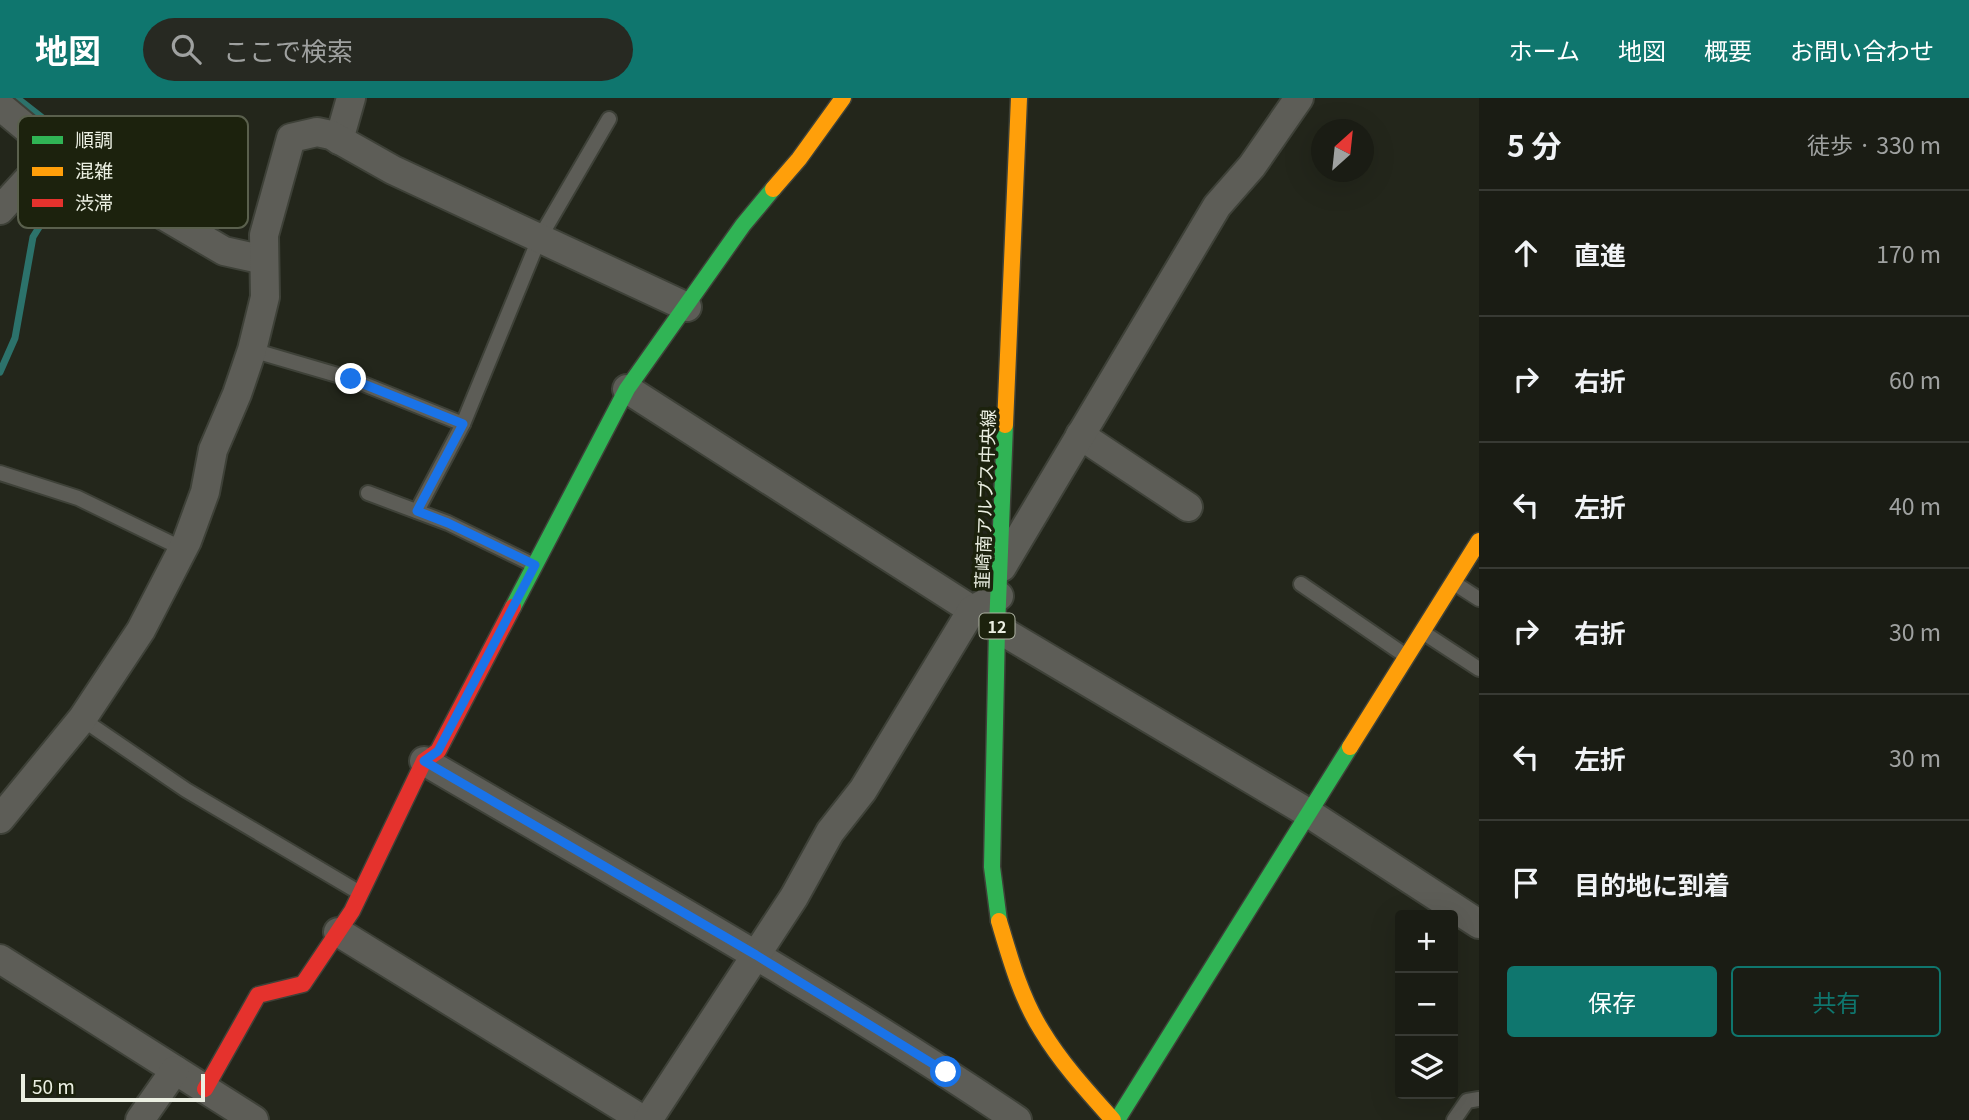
<!DOCTYPE html>
<html lang="ja">
<meta charset="utf-8">
<style>
body{margin:0;font-family:Georgia,"Noto Sans JP",serif;background:#272922;color:#f1f3f6}
.controls{position:absolute;right:21px;bottom:21px;display:grid;overflow:hidden;border-radius:7px;box-shadow:0 7px 28px #0002}
.controls button{width:63px;height:63px;display:grid;place-items:center;padding:0;border:0;border-bottom:2px solid #383a34;background:#1a1c14;color:#f1f3f6;font:35px sans-serif}
.compass{position:absolute;left:1311px;top:21px;width:63px;height:63px;border-radius:50%;background:#1a1c14;box-shadow:0 7px 28px #0002;rotate:27deg}
.scale{position:absolute;left:21px;bottom:18px;width:184px;box-sizing:border-box;padding-left:7px;border:4px solid #ebefe2;border-top:0;font-size:19px;line-height:24px;white-space:nowrap;color:#ebefe2;-webkit-text-stroke:5px #1c220d;paint-order:stroke}
.stop{position:absolute;width:21px;height:21px;margin:-16px;border:5px solid #1a73e8;border-radius:50%;background:#fff}
.stop.end{background:#1a73e8;border-color:#fff;box-shadow:0 2px 7px #0008}
.list{margin:0;padding:0;list-style:none}
h2{display:flex;justify-content:space-between;align-items:center;height:91px;margin:0;padding:0 28px;font-size:30px}
h2 small{font-size:23px;font-weight:400;color:#9fa1a0}
.list li{display:grid;grid-template-columns:46px 1fr auto;gap:21px;align-items:center;box-sizing:border-box;height:126px;padding:0 28px;border-top:2px solid #383a34}
.list b{display:block;font-size:26px;white-space:nowrap}
.list em{font-size:23px;font-style:normal;color:#9fa1a0}
.actions{display:flex;gap:14px;padding:21px 28px}
.actions a{flex:1;padding:16px 0;border:2px solid #0f766e;border-radius:7px;text-align:center;font-size:24px;color:#0f766e}
.actions .main{background:#0f766e;color:#fff}
.icon{flex:none;width:38px;height:38px;fill:none;stroke:currentColor;stroke-width:2;stroke-linecap:round;stroke-linejoin:round}
.map{position:relative;flex:none;width:1479px;height:1022px;overflow:hidden}
header{display:flex;align-items:center;gap:42px;box-sizing:border-box;height:98px;padding:0 35px;background:#0f766e;color:#fff}
header strong{font-size:33px}
nav{display:flex;gap:38px;margin-inline-start:auto;font-size:24px}
.search{width:490px;height:63px;background:#272922;display:flex;align-items:center;gap:18px;box-sizing:border-box;padding:0 24px;border-radius:38px;color:#9fa1a0;font-size:26px}
main{display:flex}
aside{flex:1;background:#1a1c14}
.map>svg:first-child{display:block}
</style>
<header>
<strong>地図</strong>
<div class="search"><svg class="icon" aria-label="search" viewBox="0 0 24 24"><circle cx="10" cy="10" r="6"/><path d="M15 15l6 6"/></svg>ここで検索</div>
<nav><a>ホーム</a><a>地図</a><a>概要</a><a>お問い合わせ</a></nav>
</header>
<main>
<div class="map">
<svg width="1479" height="1022" viewBox="0 0 1479 1022">
<rect width="100%" height="100%" fill="#23261b"/>
<g fill="none" stroke-linecap="round" stroke-linejoin="round">
<!-- stream -->
<g stroke="#2c726b" stroke-width="7">
<path d="M17 0 86 54 80 63"/>
<path d="M0 274 15 240 33 139 74 73"/>
</g>
<defs>
<g id="lane">
<path d="M252 252 351 281 463 326"/>
<path d="M0 375 78 400 183 451"/>
<path d="M368 395 448 425 534 467"/>
<path d="M417 413 463 326 539 141 609 21"/>
<path d="M1454 485 1479 501"/>
<path d="M1301 486 1406 558"/>
<path d="M1424 535 1479 571"/>
<path d="M82 621 186 692 360 795"/>
<path d="M1454 1022 1467 1003 1479 1001"/>
</g>
<g id="street">
<path d="M0 8 54 53 224 153 264 162"/>
<path d="M339 42 351 0"/>
<path d="M0 112 54 53"/>
<path d="M627 291 972 512"/>
<path d="M1080 337 1188 409"/>
<path d="M1002 469 1217 108 1252 68 1299 0"/>
<path d="M997 530 1310 716 1479 826"/>
<path d="M424 663C623 780 826 893 1017 1022"/>
<path d="M0 721 82 621 141 532 187 443 205 394 213 352 237 296 252 252 265 199 264 137 291 40 317 34 331 37 393 72 687 209"/>
<path d="M338 834 643 1022"/>
<path d="M0 861 254 1022"/>
<path d="M140 1022 175 972"/>
<path d="M648 1022 794 799 830 734 863 692 972 512 999 498"/>
</g>
<g id="fast">
<path d="M513 509 627 291 743 127 773 91"/>
<path d="M999 823 992 769 997 530 1005 327"/>
<path d="M1117 1022 1350 649"/>
</g>
<g id="slow">
<path d="M773 91 799 61 843 0"/>
<path d="M1005 327 1019 0"/>
<path d="M1350 649 1479 443"/>
<path d="M999 823C1010 860 1021 900 1042 933 1062 966 1088 994 1113 1022"/>
</g>
<path id="jam" d="M205 991 258 897 303 886 352 813 424 663 438 653 513 509"/>
</defs>
<!-- lane casing -->
<use href="#lane" stroke="#3e4138" stroke-width="18"/>
<!-- street casing -->
<use href="#street" stroke="#3e4138" stroke-width="32"/>
<!-- fast casing -->
<use href="#fast" stroke="#3e4138" stroke-width="19"/>
<!-- slow casing -->
<use href="#slow" stroke="#3e4138" stroke-width="19"/>
<!-- jam casing -->
<use href="#jam" stroke="#3e4138" stroke-width="19"/>
<!-- lane -->
<use href="#lane" stroke="#5d5d57" stroke-width="14"/>
<!-- street -->
<use href="#street" stroke="#5d5d57" stroke-width="28"/>
<!-- fast -->
<use href="#fast" stroke="#30b455" stroke-width="16"/>
<!-- slow -->
<use href="#slow" stroke="#ff9f0a" stroke-width="16"/>
<!-- jam -->
<use href="#jam" stroke="#e5322d" stroke-width="16"/>
</g>
<g fill="none" stroke-linecap="round" stroke-linejoin="round">
<!-- route -->
<path stroke="#1a73e8" stroke-width="9" d="M351 281 463 326 417 413 448 425 535 467 438 653 424 663 756 857 946 974"/>
</g>
<g text-anchor="middle" dominant-baseline="central" stroke-width="7" stroke-linejoin="round" paint-order="stroke">
<!-- shield labels -->
<rect fill="#1c220d" stroke="#adb2a2" stroke-width="2" x="979.5" y="515.5" width="35" height="25" rx="5"/>
<g font-size="16" font-weight="bold" fill="#ebefe2">
<text x="997" y="528">12</text>
</g>
<!-- street labels -->
<g font-size="18" fill="#ebefe2" stroke="#1c220d">
<text transform="translate(984 401) rotate(-88)">韮崎南アルプス中央線</text>
</g>
</g>
<!-- legend -->
<rect x="18" y="18" width="230" height="112" rx="10" fill="#1c220d" stroke="#5a604d" stroke-width="2"/>
<rect x="32" y="38" width="31" height="8" fill="#30b455"/>
<rect x="32" y="69" width="31" height="9" fill="#ff9f0a"/>
<rect x="32" y="101" width="31" height="8" fill="#e5322d"/>
<g font-size="19" fill="#ebefe2">
<text x="75" y="49">順調</text>
<text x="75" y="80">混雑</text>
<text x="75" y="112">渋滞</text>
</g>
</svg>
<div class="controls">
<button>+</button>
<button>−</button>
<button><svg class="icon" aria-label="layers" viewBox="0 0 24 24"><path d="M12 4l9 5-9 5-9-5zM3 14l9 5 9-5"/></svg></button>
</div>
<svg class="compass" viewBox="-18 -18 36 36"><path d="M0-13l5 13h-10z" fill="#e53935"/><path d="M0 13l5-13h-10z" fill="#9fa1a0"/></svg>
<div class="scale">50 m</div>
<div class="stop" style="left:946px;top:974px"></div>
<div class="stop end" style="left:351px;top:281px"></div>
</div>
<aside>
<h2>5 分<small>徒歩 · 330 m</small></h2>
<ul class="list">
<li><svg class="icon" aria-label="ahead" viewBox="0 0 24 24"><path d="M12 20V5M6 11l6-6 6 6"/></svg><div><b>直進</b></div><em>170 m</em></li>
<li><svg class="icon" aria-label="right" viewBox="0 0 24 24"><path d="M7 20v-9h11M14 6l5 5-5 5"/></svg><div><b>右折</b></div><em>60 m</em></li>
<li><svg class="icon" aria-label="left" viewBox="0 0 24 24"><path d="M17 20v-9H6M10 6l-5 5 5 5"/></svg><div><b>左折</b></div><em>40 m</em></li>
<li><svg class="icon" aria-label="right" viewBox="0 0 24 24"><path d="M7 20v-9h11M14 6l5 5-5 5"/></svg><div><b>右折</b></div><em>30 m</em></li>
<li><svg class="icon" aria-label="left" viewBox="0 0 24 24"><path d="M17 20v-9H6M10 6l-5 5 5 5"/></svg><div><b>左折</b></div><em>30 m</em></li>
<li><svg class="icon" aria-label="arrive" viewBox="0 0 24 24"><path d="M6 21V4h12l-3 4 3 4H6"/></svg><div><b>目的地に到着</b></div></li>
</ul>
<div class="actions"><a class="main">保存</a><a>共有</a></div>
</aside>
</main>
